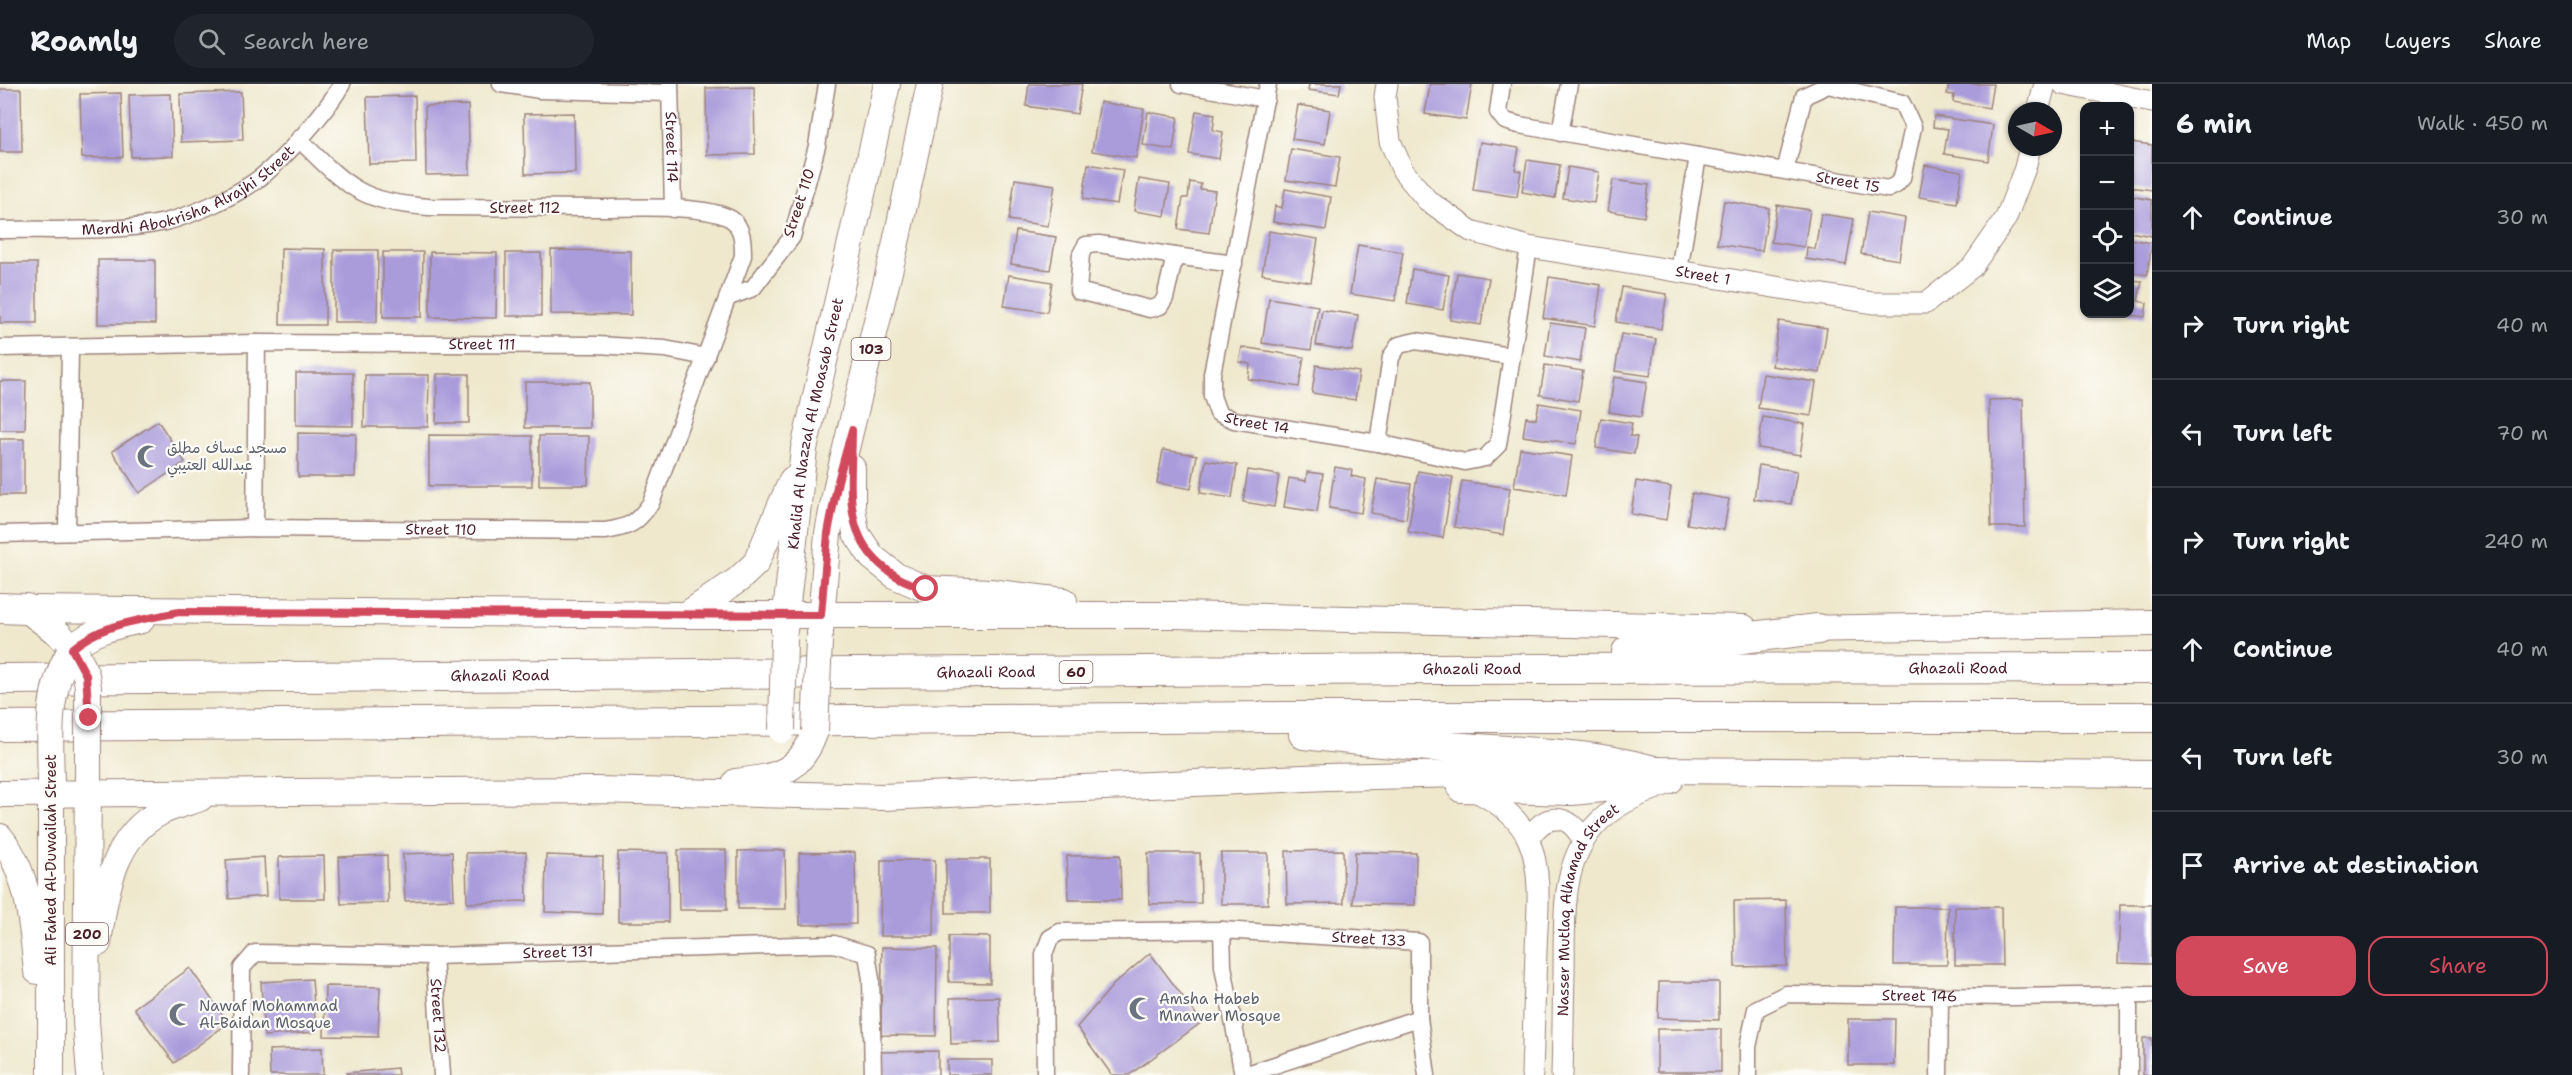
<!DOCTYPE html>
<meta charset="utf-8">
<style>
body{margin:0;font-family:"Shantell Sans","Playpen Sans Arabic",sans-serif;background:#20242c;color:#f1f3f6}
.controls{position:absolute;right:18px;top:18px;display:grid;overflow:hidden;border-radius:12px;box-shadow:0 2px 4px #0004}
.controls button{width:54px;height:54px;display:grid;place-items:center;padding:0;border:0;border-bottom:2px solid #363941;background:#171b24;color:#f1f3f6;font:30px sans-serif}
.compass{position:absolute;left:2008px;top:18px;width:54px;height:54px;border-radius:50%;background:#171b24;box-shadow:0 2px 4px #0004;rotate:99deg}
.stop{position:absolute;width:18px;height:18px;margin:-14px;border:4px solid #d1495b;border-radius:50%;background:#fff}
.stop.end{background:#d1495b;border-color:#fff;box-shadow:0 2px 6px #0008}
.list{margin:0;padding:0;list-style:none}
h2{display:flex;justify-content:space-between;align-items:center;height:78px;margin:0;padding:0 24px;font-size:26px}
h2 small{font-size:20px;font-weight:400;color:#9ea1a6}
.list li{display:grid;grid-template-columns:39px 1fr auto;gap:18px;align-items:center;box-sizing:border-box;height:108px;padding:0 24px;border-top:2px solid #363941}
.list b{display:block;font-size:22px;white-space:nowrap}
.list em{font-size:20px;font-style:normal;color:#9ea1a6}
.actions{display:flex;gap:12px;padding:18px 24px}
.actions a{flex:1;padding:14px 0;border:2px solid #d1495b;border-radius:18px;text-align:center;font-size:21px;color:#d1495b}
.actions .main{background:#d1495b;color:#fff}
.icon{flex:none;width:33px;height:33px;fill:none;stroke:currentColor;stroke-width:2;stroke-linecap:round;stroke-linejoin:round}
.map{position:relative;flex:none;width:2152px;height:991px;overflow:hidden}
header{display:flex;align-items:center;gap:36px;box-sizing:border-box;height:84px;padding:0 30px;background:#171b24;border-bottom:2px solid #363941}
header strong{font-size:28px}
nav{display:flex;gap:33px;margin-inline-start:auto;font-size:21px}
.search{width:420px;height:54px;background:#20242c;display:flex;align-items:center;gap:15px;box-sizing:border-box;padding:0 21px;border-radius:33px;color:#9ea1a6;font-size:22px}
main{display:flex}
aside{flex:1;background:#171b24}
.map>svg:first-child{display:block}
</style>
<header>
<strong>Roamly</strong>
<div class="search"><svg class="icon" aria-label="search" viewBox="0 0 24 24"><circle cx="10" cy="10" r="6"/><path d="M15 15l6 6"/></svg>Search here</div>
<nav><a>Map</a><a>Layers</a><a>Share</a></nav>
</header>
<main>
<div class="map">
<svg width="2152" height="991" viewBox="0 0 2152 991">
<rect width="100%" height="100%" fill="#fdfcf7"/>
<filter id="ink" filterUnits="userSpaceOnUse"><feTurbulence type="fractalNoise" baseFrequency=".0167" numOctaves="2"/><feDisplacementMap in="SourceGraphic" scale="12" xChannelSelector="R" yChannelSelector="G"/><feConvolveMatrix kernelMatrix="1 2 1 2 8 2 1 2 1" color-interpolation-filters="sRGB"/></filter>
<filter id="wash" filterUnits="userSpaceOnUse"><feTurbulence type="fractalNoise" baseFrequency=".008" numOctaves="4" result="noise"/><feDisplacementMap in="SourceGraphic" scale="24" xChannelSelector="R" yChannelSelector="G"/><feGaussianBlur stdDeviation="1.35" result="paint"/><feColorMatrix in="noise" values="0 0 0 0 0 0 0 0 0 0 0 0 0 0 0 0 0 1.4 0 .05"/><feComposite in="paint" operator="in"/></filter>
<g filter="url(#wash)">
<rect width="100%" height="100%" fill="#efe8cd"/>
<g id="blocks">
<!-- building -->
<g fill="#aa9cdb">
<path d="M1029 0H1082L1077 30 1026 22Z"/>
<path d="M1309 0H1341L1339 10 1308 6Z"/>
<path d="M1430 0H1472L1466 36 1425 30Z"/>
<path d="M1949 0H1993L1989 24 1953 18 1954 11 1947 10Z"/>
<path d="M754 3 755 70 707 71 706 4Z"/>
<path d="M0 5H21L22 68H0Z"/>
<path d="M241 8 243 56 181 58 180 10Z"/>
<path d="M121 9 123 73 82 74 80 10Z"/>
<path d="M171 10 173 72 131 73 129 11Z"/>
<path d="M415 12 416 79 369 80 367 13Z"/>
<path d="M1100 18 1144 25 1136 74 1092 67Z"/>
<path d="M468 21 470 90 426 91 425 22Z"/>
<path d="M1298 21 1330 26 1325 60 1292 55Z"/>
<path d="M1196 27 1215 30 1213 46 1223 48 1219 75 1189 70Z"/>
<path d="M1148 28 1178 33 1173 66 1143 61Z"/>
<path d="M574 29 575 89 525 90 524 30Z"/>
<path d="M1934 32 1993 41 1988 77 1944 70 1948 45 1933 43Z"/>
<path d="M1480 58 1519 64 1515 86 1521 87 1517 113 1473 106Z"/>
<path d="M2130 58 2152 61V106L2130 103Z"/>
<path d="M1291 65 1340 73 1335 103 1286 96Z"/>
<path d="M1527 76 1560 81 1555 114 1522 108Z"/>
<path d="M1088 80 1123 86 1117 120 1083 115Z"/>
<path d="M1925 81 1962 87 1957 119 1919 113Z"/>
<path d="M1568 83 1599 88 1594 119 1563 114Z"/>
<path d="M1015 95 1055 101 1048 142 1009 136Z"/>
<path d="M1139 95 1170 100 1165 132 1134 127Z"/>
<path d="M1613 96 1649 101 1644 133 1608 127Z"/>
<path d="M1190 98 1201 100 1200 105 1215 107 1209 149 1178 145 1183 114H1188Z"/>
<path d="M1285 105 1331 113 1326 146 1273 138 1275 122 1282 124Z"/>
<path d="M2130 112 2152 116V152L2130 148Z"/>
<path d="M1724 117 1769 124 1762 167 1717 160Z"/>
<path d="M1777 121 1810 126 1804 163 1771 158Z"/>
<path d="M1868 128 1905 134 1899 176 1861 170Z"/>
<path d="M1821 130 1854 135 1846 181 1806 175 1807 163 1815 165Z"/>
<path d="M1016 147 1056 153 1050 186 1011 180Z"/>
<path d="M1269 147 1318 155 1311 198 1262 190Z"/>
<path d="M2130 155 2152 159 2147 191 2130 188Z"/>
<path d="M1358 161 1403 168 1395 217 1350 210Z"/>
<path d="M281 164 325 165V241H280Z"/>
<path d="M334 166H378L377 238H334Z"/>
<path d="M551 166 631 167V231L551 230Z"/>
<path d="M383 168H423L422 233H383Z"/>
<path d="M430 168 497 169 496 234 430 233Z"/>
<rect x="506" y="169" width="35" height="63"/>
<rect x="98" y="176" width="57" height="64"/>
<rect x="0" y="179" width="37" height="60"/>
<path d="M1412 185 1449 191 1443 226 1407 220Z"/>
<path d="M1457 189 1489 194 1481 241 1450 236Z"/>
<path d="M1009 191 1052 198 1047 228 1004 222Z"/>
<path d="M1549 193 1601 201 1595 242 1543 234Z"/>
<path d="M2130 196 2142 197 2138 217 2147 219 2145 233 2130 231Z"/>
<path d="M1622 203 1667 210 1661 245 1616 238Z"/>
<path d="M1269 214 1318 222 1311 266 1262 259Z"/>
<path d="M1322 226 1358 231 1352 267 1316 261Z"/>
<path d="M1779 237 1827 244 1820 289 1772 282Z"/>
<path d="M1550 239 1585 244 1580 278 1545 272Z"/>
<path d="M1621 250 1656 255 1650 292 1615 287Z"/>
<path d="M1242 263 1304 273 1299 303 1248 295 1250 280 1239 278Z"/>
<path d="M1316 281 1359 288 1355 316 1312 309Z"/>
<path d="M1545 281 1583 287 1578 317 1540 311Z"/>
<path d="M296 289H353V342L296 341Z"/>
<path d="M437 290H469V339H436Z"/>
<path d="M1763 290 1816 298 1811 332 1758 324Z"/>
<path d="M365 291H429L428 343H364Z"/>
<path d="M1614 293 1647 298 1641 333 1609 328Z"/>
<path d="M0 297H26L25 346H0Z"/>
<rect x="525" y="298" width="65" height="46"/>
<path d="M2023 315 2025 443H1991L1989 316Z"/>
<path d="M1539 319 1581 326 1576 360 1523 352 1526 333 1536 335Z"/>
<path d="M1763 333 1805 340 1800 371 1758 364Z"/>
<path d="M1601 334 1632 339 1630 352 1637 353 1634 370 1596 364Z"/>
<path d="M158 337 185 378 139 409 112 367Z"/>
<path d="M298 349 356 350 355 393H298Z"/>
<path d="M429 351 532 352V402H429Z"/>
<path d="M539 352H589L588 401H539Z"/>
<rect x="0" y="355" width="24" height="56"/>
<path d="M1520 364 1572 372 1566 411 1514 403Z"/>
<path d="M1163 366 1197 371 1191 405 1157 399Z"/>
<path d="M1206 376 1237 381 1232 414 1200 409Z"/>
<path d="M1759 381 1797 387 1791 420 1754 415Z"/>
<path d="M1335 383 1352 386 1351 392 1366 395 1361 429 1329 424Z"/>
<path d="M1248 386 1279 391 1274 423 1243 418Z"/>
<path d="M1418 387 1453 393 1443 454 1408 448Z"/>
<path d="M1307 388 1323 390 1317 428 1284 423 1289 394 1306 397Z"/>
<path d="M1377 395 1411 400 1406 435 1371 429Z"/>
<path d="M1462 397 1510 404 1503 451 1454 443Z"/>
<path d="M1636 397 1671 403 1666 436 1631 430Z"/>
<path d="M1692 409 1729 415 1724 446 1687 440Z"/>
<path d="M678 766H726L727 826H679Z"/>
<path d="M785 766 786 825H738V767Z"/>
<path d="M1343 766 1344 819 1287 820 1286 767Z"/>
<path d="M452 768 454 815 405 817 403 770Z"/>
<path d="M526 768 527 817 467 819 466 769Z"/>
<path d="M618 768 668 769V838H618Z"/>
<path d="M855 768 856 840 800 841 799 769Z"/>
<path d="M1355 768 1416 769 1415 821 1353 820Z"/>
<path d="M1148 769H1200L1201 819 1149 820Z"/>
<rect x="1221" y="769" width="47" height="51"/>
<path d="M387 771 388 819 341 820 339 773Z"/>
<path d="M546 771 603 773 602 830 545 828Z"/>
<path d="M1120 771 1121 816H1068L1067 772Z"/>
<path d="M324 772 325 815H279V773Z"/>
<path d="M264 773 266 812 229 815 226 776Z"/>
<rect x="946" y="775" width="44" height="54"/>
<path d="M881 776H935L934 852H880Z"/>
<path d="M1786 816 1787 882 1735 883 1734 817Z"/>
<path d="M2120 821H2152V880L2118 879Z"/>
<path d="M1895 823H1948L1947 881H1894Z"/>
<path d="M1955 823H2001L2002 881H1955Z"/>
<path d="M949 852 990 853V899L949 898Z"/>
<path d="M882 863 937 864 936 952 881 951Z"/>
<path d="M1150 869 1202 938 1129 991H1112L1077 943 1114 900Z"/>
<path d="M190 884 228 939 174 979 134 924Z"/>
<path d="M312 895 316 948 264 952 261 898Z"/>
<path d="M1659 898H1719V936L1658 934Z"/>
<path d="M325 902 380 903 378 953 324 952Z"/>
<path d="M999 913 1000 958 951 960 950 914Z"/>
<path d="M1848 935H1895L1894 981H1848Z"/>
<rect x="1657" y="945" width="64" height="43"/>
<rect x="2143" y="954" width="9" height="37"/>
<path d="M322 964 323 991H270L269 966Z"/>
<path d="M938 967V991H880L879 968Z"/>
<rect x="947" y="976" width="45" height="15"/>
<path d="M397 984 398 991H347V989Z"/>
</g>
</g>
</g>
<g filter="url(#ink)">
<use href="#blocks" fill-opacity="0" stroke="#9c847c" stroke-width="1.5"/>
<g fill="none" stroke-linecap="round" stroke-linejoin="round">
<defs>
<g id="minor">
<path d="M501 0 540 6 670 9"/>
<path id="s1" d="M670 0 673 125"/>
<path d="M1181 0 1266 15"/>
<path id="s2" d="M1268 0 1212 290V312L1218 329 1234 336 1378 359 1465 378 1485 374 1498 361 1529 163"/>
<path id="s3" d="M1502 0 1498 28 1505 37 1519 41 1888 105 1896 101 1902 94 1913 43 1902 19 1828 1 1804 12 1785 87"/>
<path d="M1560 49 1569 0"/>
<path id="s4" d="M0 146C50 145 118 149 165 138 193 131 238 111 261 93 286 73 326 28 342 0"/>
<path d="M1099 160 1175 172 1165 214 1160 222 1150 225 1078 207 1081 170 1086 161Z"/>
<path d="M1175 172 1234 180"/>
<path d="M1679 187 1698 72"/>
<path d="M729 213 753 204 792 153 817 62 827 0"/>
<path id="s5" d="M0 264 257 259 597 261 665 265 706 273"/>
<path d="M1378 359 1391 273 1399 261 1416 257 1510 272"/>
<path d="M255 444 257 259"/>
<path d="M67 448 70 264"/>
<path id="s6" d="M0 450 255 444 605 447C630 443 636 440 651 419L743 172C743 159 743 143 731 135 706 120 634 124 604 124 546 124 487 123 429 123 360 118 346 102 299 55"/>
<path d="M1222 846 1223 882 1243 991"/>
<path id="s7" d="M434 872 442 991"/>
<path d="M2129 911V991"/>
<path id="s8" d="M241 991 242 884 255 869 434 872 834 860 867 870 871 895 873 991"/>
<path id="s9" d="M1045 991 1044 870 1050 854 1060 848 1222 846 1419 858V934L1427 991"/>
<path d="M1244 991 1419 934"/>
<path id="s10" d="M1748 991V963L1756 925 1786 910 2012 913 2152 911"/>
<path d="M1939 991 1940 912"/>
</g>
<g id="tertiary">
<path id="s11" d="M1387 0 1385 13 1390 57 1403 87 1427 116 1471 147 1529 163 1873 219H1926L1972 183 2006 134 2025 84 2030 63"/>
<path d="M2063 0 2152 18"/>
<path d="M2038 27 2045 0"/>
<path d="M1473 706C1496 717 1519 733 1529 757 1543 791 1537 831 1536 867 1535 908 1533 950 1532 991"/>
<path d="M1529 756C1543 727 1571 729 1583 757"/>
<path id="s12" d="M1562 991C1563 957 1563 923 1564 890 1565 840 1559 785 1593 744 1613 720 1644 709 1672 698"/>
</g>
<g id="primary">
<path d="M852 384V423L856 449 872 473 896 492 926 505 990 508 1064 517"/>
<path d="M26 525 686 531H1175L1744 544"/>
<path d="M26 525 59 550 77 570"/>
<path d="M686 531 738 496 756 479 792 396"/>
<path d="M1798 545 2152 539"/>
<path id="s13" d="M784 547 804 365 887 0"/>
<path d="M820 549 828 449 838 397 895 163 930 0"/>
<path d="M69 569C86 547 115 542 141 536"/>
<path d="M88 696 86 937 90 991"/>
<path d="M51 698V991"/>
<path d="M736 698C776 693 801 689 815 647"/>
<path d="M1461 705 1572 708 1652 700"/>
<path d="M0 710 596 706 883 713 1327 693 1650 686 2152 690"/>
<path d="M0 753C30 790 32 842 37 887"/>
<path d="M98 859C105 811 112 752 161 728 173 722 187 719 200 714"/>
</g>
<g id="motorway">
<path d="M0 524 26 525"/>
<path d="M1627 568 1818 545"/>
<path id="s14" d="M0 595 1431 585 2152 584"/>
<path d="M0 642 1283 633H2152"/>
<path d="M1304 650C1357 656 1411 661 1464 664 1530 669 1585 669 1650 686"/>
</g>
</defs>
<!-- minor casing -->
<use href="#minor" stroke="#9c847c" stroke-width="19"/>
<!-- tertiary casing -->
<use href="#tertiary" stroke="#9c847c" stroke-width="23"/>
<!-- primary casing -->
<use href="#primary" stroke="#9c847c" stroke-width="28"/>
<!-- motorway casing -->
<use href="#motorway" stroke="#9c847c" stroke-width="32"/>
<!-- minor -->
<use href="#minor" stroke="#fff" stroke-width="16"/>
<!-- tertiary -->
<use href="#tertiary" stroke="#fff" stroke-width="21"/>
<!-- primary -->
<use href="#primary" stroke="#fff" stroke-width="26"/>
<!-- motorway -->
<use href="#motorway" stroke="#fff" stroke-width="30"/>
<defs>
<g id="primary-bridge">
<path d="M77 570 86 591 88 603V696"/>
<path d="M782 646 784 555"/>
<path d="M815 647 819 557"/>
<path d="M51 698C50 654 46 609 69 569"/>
</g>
</defs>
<!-- primary-bridge casing -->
<use href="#primary-bridge" stroke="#9c847c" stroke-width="28" stroke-linecap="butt"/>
<!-- primary-bridge -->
<use href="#primary-bridge" stroke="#fff" stroke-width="26"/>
</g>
</g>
<g fill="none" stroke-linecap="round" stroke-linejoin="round" filter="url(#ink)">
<!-- route -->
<path stroke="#d1495b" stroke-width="8" d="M89 634 86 591 72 565C102 539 142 536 179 528L821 531 828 449 838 397 852 346C852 403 839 457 896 492 905 498 916 501 926 505"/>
</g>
<!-- icons -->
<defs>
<symbol id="mosque-bare" viewBox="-9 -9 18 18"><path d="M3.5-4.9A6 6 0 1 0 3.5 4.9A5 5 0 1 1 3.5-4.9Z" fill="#6b7280" stroke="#fdfcf7" stroke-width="2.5" paint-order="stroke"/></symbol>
</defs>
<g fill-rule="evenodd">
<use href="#mosque-bare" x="132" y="356" width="33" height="33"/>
<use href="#mosque-bare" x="1124" y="908" width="33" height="33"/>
<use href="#mosque-bare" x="164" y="914" width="33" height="33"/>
</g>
<g text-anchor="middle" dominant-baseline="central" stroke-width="4.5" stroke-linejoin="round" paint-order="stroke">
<!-- shield labels -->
<g fill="#fdfcf7" stroke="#806168" stroke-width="1.5">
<rect x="851.5" y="254" width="39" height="22" rx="4.5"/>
<rect x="1059.5" y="577" width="33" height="22" rx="4.5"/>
<rect x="66" y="839" width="42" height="22" rx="4.5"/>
</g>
<g font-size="14" font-weight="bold" fill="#4a1f2b">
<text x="871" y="265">103</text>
<text x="1076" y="588">60</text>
<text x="87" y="850">200</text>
</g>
<!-- street labels -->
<g font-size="15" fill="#4a1f2b" stroke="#fdfcf7">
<text stroke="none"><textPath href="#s1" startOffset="63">Street 114</textPath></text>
<text stroke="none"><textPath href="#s3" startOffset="388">Street 15</textPath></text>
<text stroke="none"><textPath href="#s4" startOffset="198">Merdhi Abokrisha Alrajhi Street</textPath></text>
<text transform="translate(799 119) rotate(-72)">Street 110</text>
<text x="525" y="124">Street 112</text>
<text stroke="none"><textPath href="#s11" startOffset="418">Street 1</textPath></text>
<text stroke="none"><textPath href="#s5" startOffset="482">Street 111</textPath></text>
<text stroke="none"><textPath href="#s2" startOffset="376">Street 14</textPath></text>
<text stroke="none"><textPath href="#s13" startOffset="210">Khalid Al Nazzal Al Moasab Street</textPath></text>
<text stroke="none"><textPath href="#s6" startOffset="441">Street 110</textPath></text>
<text stroke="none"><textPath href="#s14" startOffset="1958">Ghazali Road</textPath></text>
<text stroke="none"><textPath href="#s14" startOffset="1472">Ghazali Road</textPath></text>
<text stroke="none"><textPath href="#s14" startOffset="986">Ghazali Road</textPath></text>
<text stroke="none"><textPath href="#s14" startOffset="500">Ghazali Road</textPath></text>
<text transform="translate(51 776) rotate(-90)">Ali Fahed Al-Duwailah Street</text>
<text stroke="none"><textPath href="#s12" startOffset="172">Nasser Mutlaq Alhamad Street</textPath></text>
<text stroke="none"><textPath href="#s9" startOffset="459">Street 133</textPath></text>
<text stroke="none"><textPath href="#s8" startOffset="430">Street 131</textPath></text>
<text stroke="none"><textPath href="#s10" startOffset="234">Street 146</textPath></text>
<text stroke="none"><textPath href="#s7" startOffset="60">Street 132</textPath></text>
</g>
<!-- worship labels -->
<g font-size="15" fill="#5b616d" stroke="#fdfcf7" text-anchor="start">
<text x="167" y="364">مسجد عساف مطلق<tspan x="167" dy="17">عبدالله العتيبي</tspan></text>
<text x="1159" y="915">Amsha Habeb<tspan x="1159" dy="17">Mnawer Mosque</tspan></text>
<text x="199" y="922">Nawaf Mohammad<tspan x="199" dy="17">Al-Baidan Mosque</tspan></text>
</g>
</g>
</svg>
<div class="controls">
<button>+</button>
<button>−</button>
<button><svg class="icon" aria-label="locate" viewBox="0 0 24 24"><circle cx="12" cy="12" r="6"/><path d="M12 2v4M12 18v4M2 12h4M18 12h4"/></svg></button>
<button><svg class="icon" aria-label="layers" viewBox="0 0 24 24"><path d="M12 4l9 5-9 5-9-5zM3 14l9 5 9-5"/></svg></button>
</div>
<svg class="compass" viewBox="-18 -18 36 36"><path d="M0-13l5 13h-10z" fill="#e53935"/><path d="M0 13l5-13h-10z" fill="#9ea1a6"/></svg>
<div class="stop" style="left:926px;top:505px"></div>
<div class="stop end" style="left:89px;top:634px"></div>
</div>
<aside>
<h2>6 min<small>Walk · 450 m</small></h2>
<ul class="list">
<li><svg class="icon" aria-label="ahead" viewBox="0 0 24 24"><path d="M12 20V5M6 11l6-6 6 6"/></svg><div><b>Continue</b></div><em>30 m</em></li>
<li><svg class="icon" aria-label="right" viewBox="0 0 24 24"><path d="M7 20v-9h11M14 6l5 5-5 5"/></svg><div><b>Turn right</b></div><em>40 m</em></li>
<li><svg class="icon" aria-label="left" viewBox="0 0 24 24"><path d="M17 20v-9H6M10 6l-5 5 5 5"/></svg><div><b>Turn left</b></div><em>70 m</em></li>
<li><svg class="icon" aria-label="right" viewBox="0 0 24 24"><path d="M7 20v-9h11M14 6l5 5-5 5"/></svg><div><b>Turn right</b></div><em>240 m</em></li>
<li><svg class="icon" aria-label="ahead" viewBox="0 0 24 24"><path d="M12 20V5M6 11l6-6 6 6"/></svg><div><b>Continue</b></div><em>40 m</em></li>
<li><svg class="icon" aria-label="left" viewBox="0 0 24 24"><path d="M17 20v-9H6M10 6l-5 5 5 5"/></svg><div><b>Turn left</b></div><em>30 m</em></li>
<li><svg class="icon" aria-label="arrive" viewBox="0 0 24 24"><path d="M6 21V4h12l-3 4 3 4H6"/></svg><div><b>Arrive at destination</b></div></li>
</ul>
<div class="actions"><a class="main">Save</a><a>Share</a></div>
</aside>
</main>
